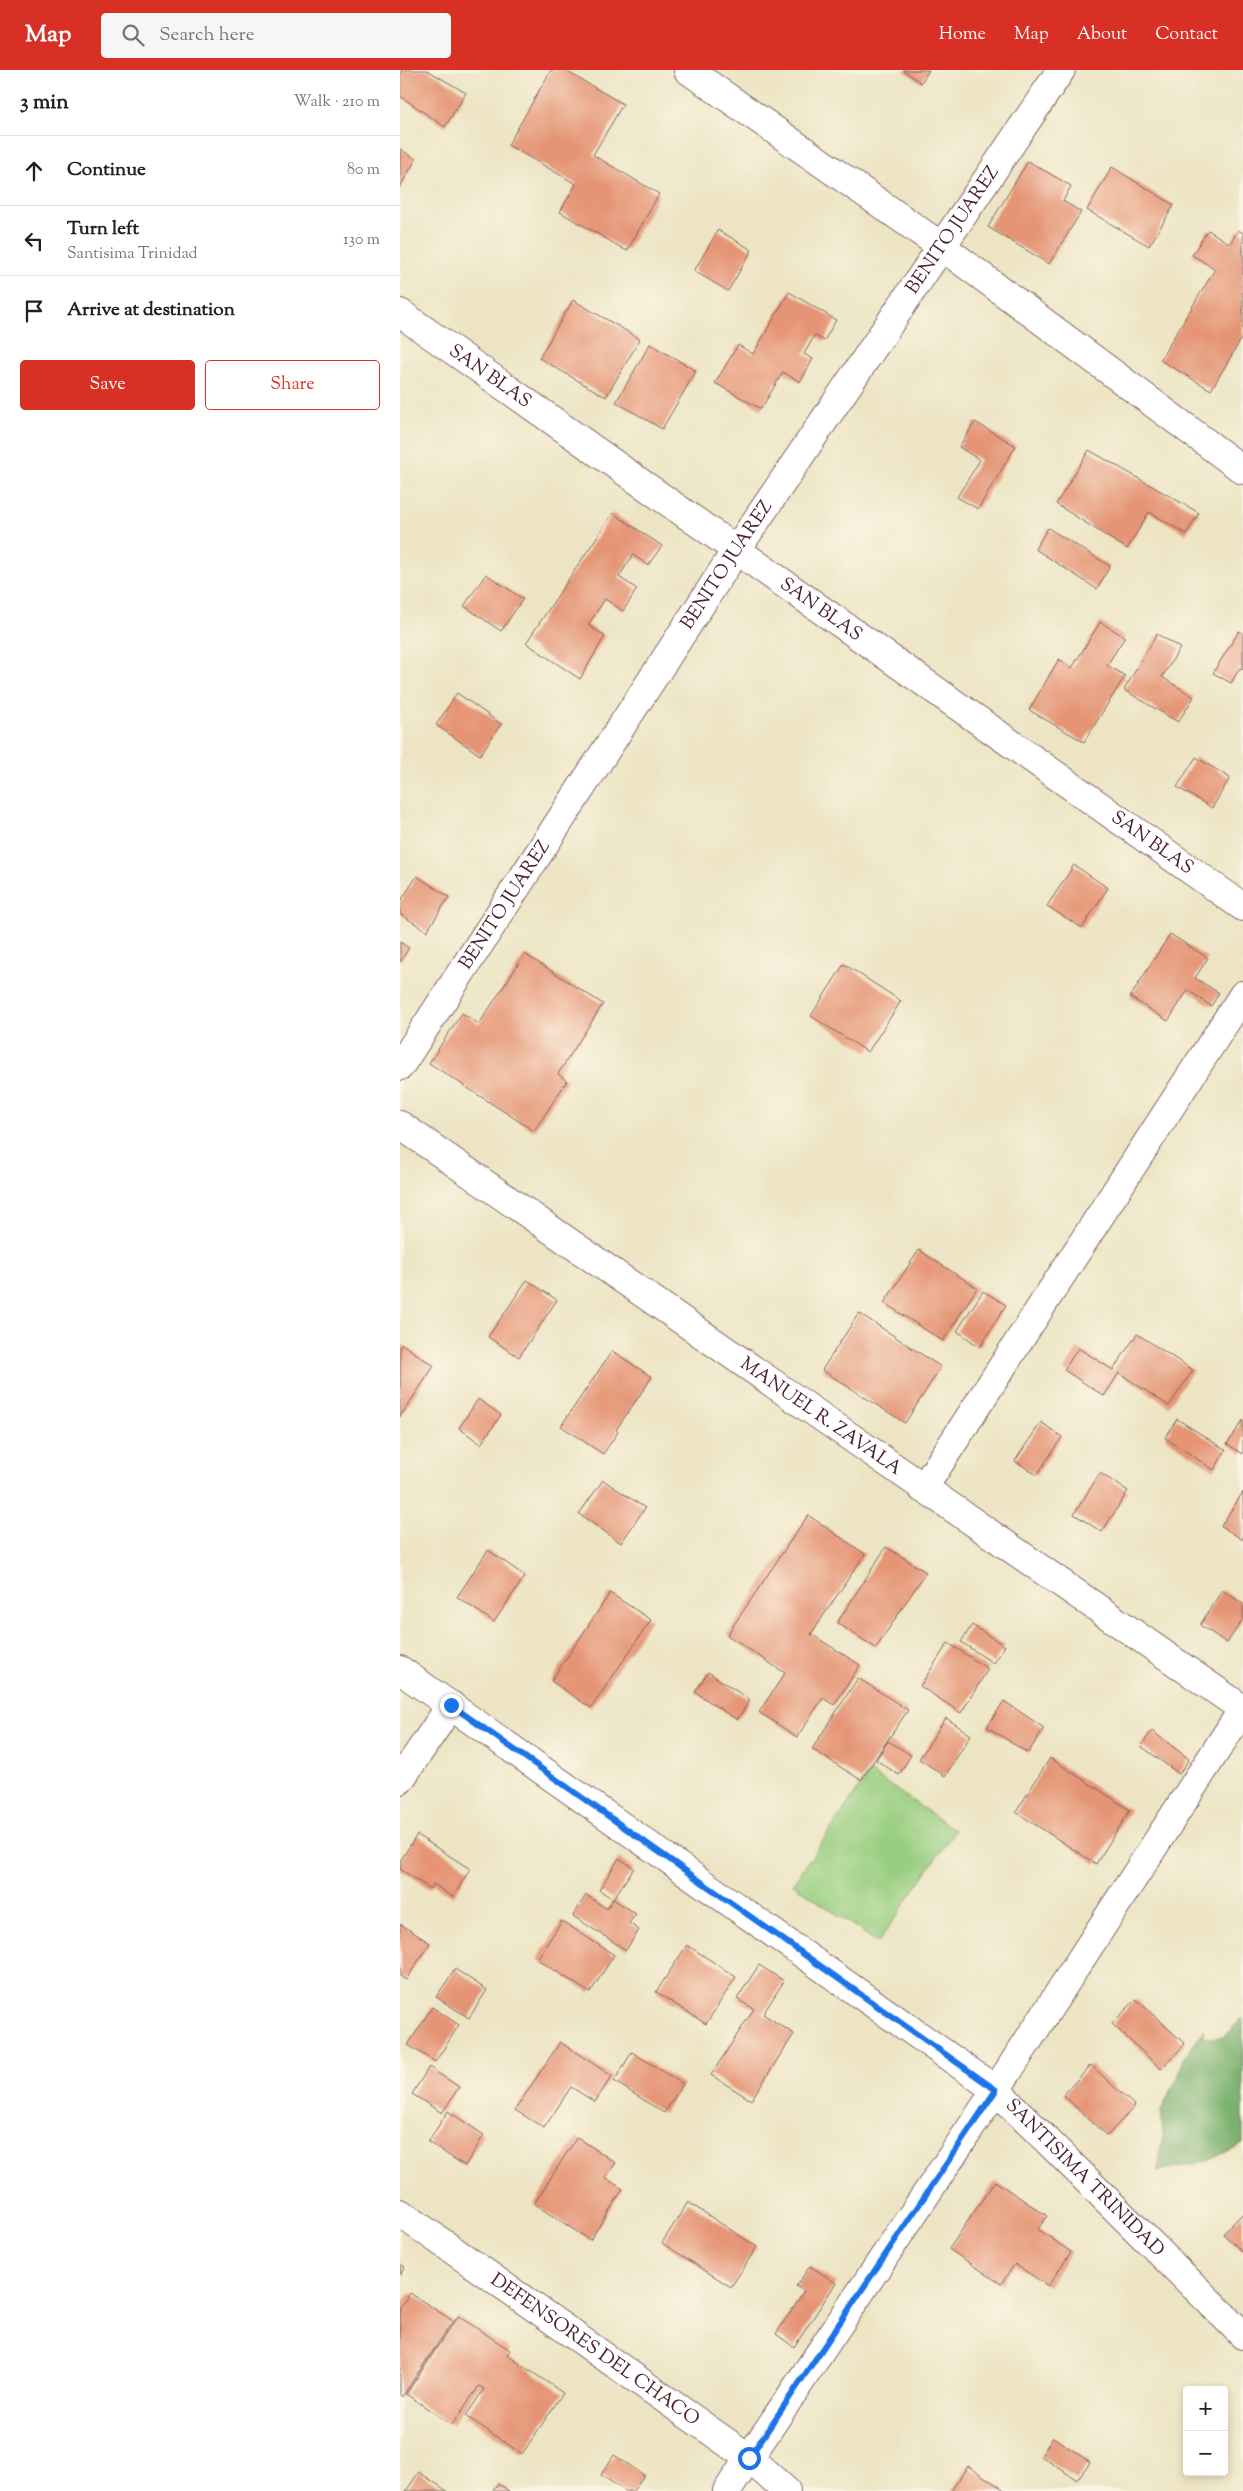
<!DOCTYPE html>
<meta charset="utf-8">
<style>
body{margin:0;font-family:"Sorts Mill Goudy",serif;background:#f6f6f6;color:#202124}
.controls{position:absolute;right:15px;bottom:15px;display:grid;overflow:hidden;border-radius:5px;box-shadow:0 2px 8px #0003}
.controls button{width:45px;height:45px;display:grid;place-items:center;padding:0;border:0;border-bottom:1px solid #e0e0e0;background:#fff;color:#202124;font:25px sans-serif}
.stop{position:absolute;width:15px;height:15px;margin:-11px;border:4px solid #1a73e8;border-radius:50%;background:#fff}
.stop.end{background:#1a73e8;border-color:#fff;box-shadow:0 1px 5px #0008}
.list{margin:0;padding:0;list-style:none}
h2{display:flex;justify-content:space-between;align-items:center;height:65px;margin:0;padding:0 20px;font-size:21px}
h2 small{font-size:16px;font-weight:400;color:#757577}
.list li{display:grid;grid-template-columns:32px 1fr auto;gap:15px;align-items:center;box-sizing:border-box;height:70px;padding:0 20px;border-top:1px solid #e0e0e0}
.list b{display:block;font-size:19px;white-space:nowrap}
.list p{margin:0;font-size:16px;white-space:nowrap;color:#757577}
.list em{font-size:16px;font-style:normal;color:#757577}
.actions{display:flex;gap:10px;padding:15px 20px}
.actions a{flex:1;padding:11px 0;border:1px solid #d93025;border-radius:5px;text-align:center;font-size:18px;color:#d93025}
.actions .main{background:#d93025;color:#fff}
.icon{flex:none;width:28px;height:28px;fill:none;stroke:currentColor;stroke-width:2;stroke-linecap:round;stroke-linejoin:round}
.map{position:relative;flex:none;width:843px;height:2421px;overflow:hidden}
header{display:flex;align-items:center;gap:30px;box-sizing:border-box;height:70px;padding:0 25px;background:#d93025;color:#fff}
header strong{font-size:24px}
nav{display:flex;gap:28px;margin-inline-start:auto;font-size:18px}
.search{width:350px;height:45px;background:#f6f6f6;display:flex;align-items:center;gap:12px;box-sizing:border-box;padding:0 18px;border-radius:5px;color:#757577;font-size:19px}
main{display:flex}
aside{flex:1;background:#fff}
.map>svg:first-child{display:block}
</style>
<header>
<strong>Map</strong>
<div class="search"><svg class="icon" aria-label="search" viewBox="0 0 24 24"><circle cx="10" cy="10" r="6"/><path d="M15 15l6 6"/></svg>Search here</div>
<nav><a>Home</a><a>Map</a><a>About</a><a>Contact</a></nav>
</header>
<main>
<aside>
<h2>3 min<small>Walk · 210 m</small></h2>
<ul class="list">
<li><svg class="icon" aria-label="ahead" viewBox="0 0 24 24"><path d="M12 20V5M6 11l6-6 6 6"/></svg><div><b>Continue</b></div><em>80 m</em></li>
<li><svg class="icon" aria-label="left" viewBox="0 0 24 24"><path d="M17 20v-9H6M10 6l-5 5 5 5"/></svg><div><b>Turn left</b><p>Santisima Trinidad</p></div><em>130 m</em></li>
<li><svg class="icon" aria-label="arrive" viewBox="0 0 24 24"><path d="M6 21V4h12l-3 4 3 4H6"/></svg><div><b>Arrive at destination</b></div></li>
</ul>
<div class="actions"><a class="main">Save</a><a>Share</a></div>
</aside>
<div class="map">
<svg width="843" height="2421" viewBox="0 0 843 2421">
<rect width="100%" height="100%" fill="#fcf5e5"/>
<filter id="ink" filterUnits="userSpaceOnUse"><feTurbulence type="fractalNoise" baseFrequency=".02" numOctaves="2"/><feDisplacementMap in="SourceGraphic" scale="10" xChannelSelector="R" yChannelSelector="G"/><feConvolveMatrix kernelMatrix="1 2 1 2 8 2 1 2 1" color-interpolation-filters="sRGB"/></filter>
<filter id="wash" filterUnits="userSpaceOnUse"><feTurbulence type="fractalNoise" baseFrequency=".0096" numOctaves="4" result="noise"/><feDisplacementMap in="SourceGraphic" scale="20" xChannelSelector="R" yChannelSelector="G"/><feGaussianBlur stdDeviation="1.12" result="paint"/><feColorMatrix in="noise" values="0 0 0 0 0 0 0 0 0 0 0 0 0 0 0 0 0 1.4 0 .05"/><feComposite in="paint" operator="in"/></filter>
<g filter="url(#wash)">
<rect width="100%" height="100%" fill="#ece4c3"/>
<!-- green -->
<path fill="#98ce80" stroke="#717656" d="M470 1702 555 1760 478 1873 393 1814Z"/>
<!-- forest -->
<path fill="#7ab16e" stroke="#62684c" d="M843 1947V2074L805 2092 758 2101 763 2064 761 2040 778 2007 784 1988 804 1960 803 1968 823 1967Z"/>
<g id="blocks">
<!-- building -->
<g fill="#e59576">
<path d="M2 0H27L66 23 45 57 0 26V5Z"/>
<path d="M151 0H164L223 34 193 85 259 124 227 181 160 142 176 114 108 75Z"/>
<path d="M503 0H529L521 13Z"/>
<path d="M0 79 16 89 0 117Z"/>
<path d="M628 91 671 116 663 131 681 142 649 194 588 157Z"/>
<path d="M712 97 774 135 749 176 687 140Z"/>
<path d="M318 160 352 180 328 221 294 201Z"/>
<path d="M808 160 830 174 838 160 843 163V266L811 320 760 290 815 199 792 185Z"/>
<path d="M389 222 436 250 424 271 415 265 404 284 413 289 400 312 383 302 361 339 315 313 338 275 353 284Z"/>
<path d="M173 230 240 269 206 327 139 288Z"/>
<path d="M250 274 296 301 262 359 216 332Z"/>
<path d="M575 352 616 376 578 439 557 427 580 390 559 377Z"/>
<path d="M689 380 799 443 786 464 749 442 727 479 656 434Z"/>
<path d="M213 443 262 476 248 495 233 485 219 507 237 519 223 541 205 529 188 555 205 566 180 609 126 573Z"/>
<path d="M648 458 710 496 697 519 635 479Z"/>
<path d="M86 504 123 529 101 561 64 536Z"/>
<path d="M700 552 725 567 707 595 725 606 684 672 629 640 659 589 672 598Z"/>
<path d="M839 561 843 563V599L840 598 831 613 813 603Z"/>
<path d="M757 564 780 578 762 607 794 627 778 652 724 620Z"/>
<path d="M57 623 101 654 80 685 36 655Z"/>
<path d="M796 687 830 708 812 738 777 717Z"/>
<path d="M674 795 708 818 682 858 647 836Z"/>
<path d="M17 806 49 827 27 861 0 844V832Z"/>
<path d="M770 864 808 888 795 908 819 923 811 936 788 920 768 951 730 927Z"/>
<path d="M0 872 9 878 0 892Z"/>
<path d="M125 884 203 934 158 1004 167 1011 134 1061 29 993 62 943 79 954Z"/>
<path d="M444 894 501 931 468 982 411 946Z"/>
<path d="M519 1180 577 1218 543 1271 484 1233Z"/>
<path d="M127 1210 157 1230 119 1287 88 1267Z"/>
<path d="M583 1221 606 1235 580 1277 557 1261Z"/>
<path d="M459 1243 541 1297 505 1353 422 1300Z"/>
<path d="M737 1264 793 1300 769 1336 719 1303 704 1326 664 1300 678 1278 713 1300Z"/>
<path d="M2 1274 34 1296 0 1347V1277Z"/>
<path d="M212 1281 252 1307 216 1360 218 1362 203 1384 161 1356Z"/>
<path d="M78 1329 101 1345 81 1374 59 1358Z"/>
<path d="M777 1349 826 1380 814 1400 765 1368Z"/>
<path d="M843 1350V1384L827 1374Z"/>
<path d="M641 1352 662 1367 637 1405 615 1391Z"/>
<path d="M700 1403 728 1421 702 1462 674 1444Z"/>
<path d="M203 1410 245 1438 221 1473 179 1444Z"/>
<path d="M843 1422V1470L821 1456Z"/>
<path d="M408 1445 465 1484 411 1564 460 1595 434 1635 423 1628 397 1667 359 1642 385 1603 327 1565Z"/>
<path d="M486 1477 526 1502 476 1578 437 1553Z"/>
<path d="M88 1480 125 1506 94 1552 57 1527Z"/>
<path d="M822 1520 843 1534V1549L827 1573 800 1555Z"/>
<path d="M210 1523 251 1550 191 1638 151 1611Z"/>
<path d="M572 1555 605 1576 593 1593 561 1572Z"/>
<path d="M548 1573 588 1599 561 1643 520 1616Z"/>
<path d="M308 1602 350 1630 337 1650 295 1622Z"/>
<path d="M458 1608 508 1640 461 1710 412 1679Z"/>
<path d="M604 1631 644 1658 628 1683 587 1657Z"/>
<path d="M546 1648 571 1665 545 1706 519 1689Z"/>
<path d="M752 1661 789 1689 779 1704 741 1676Z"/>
<path d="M488 1671 511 1685 499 1705 476 1690Z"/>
<path d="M650 1688 730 1740 696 1794 616 1742Z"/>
<path d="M17 1765 70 1799 53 1827 33 1814 30 1819 0 1799V1791Z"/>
<path d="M219 1788 234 1798 213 1829 236 1844 229 1853 239 1860 226 1880 173 1846 186 1825 207 1839 213 1829 199 1820Z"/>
<path d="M162 1851 214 1885 190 1923 137 1889Z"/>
<path d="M0 1854 30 1873 6 1910 0 1906Z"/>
<path d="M287 1875 336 1907 306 1954 256 1922Z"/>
<path d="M359 1895 384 1911 363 1944 394 1964 351 2030 311 2005 354 1939 337 1929Z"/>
<path d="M55 1899 87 1920 69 1948 36 1927Z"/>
<path d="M736 1929 785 1974 761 1999 712 1954Z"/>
<path d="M32 1937 59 1955 35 1992 8 1975Z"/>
<path d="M160 1972 212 2006 195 2032 171 2017 144 2058 115 2040Z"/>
<path d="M232 1982 283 2014 264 2043 214 2011Z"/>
<path d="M691 1995 735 2036 707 2066 663 2025Z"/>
<path d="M29 1997 59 2017 42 2043 12 2024Z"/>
<path d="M48 2041 84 2065 65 2096 28 2072Z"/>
<path d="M177 2067 216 2093 205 2108 223 2119 190 2170 134 2134Z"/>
<path d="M595 2111 647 2146 638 2159 671 2182 648 2216 615 2194 601 2214 549 2179Z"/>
<path d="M288 2132 357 2177 331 2217 262 2173Z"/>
<path d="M843 2143V2182L823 2164Z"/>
<path d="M0 2194 5 2197 0 2205Z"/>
<path d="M410 2196 436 2213 394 2277 376 2264 404 2221 396 2216Z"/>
<path d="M10 2223 53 2251 2 2327 0 2325V2237Z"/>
<path d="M58 2246 110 2280 107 2285 163 2323 122 2384 66 2346 84 2319 79 2316 52 2355 6 2324Z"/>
<path d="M653 2367 690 2392 677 2410 641 2386Z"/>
<path d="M214 2385 244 2405 233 2421H225L201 2405Z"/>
<path d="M568 2396 606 2421H551Z"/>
<path d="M19 2402 47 2421H6Z"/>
<path d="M98 2413 109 2421H92Z"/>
</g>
</g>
</g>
<g filter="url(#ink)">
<use href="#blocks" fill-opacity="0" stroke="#836460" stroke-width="1"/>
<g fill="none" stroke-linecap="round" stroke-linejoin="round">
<defs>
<g id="minor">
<path d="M288 0 541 176 843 400"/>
<path id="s1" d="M0 243 843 837"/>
<path id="s2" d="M0 996 337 479 661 0"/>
<path id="s3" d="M0 1055 843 1639"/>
<path d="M523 1419 843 925"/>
<path id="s4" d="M0 1600 596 2020 843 2265"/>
<path d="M0 1710 51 1635"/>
<path id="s5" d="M0 2143 349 2388 386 2421"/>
<path d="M327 2421 596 2020 843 1639"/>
</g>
</defs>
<!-- minor casing -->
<use href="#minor" stroke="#836460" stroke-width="30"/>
<!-- minor -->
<use href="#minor" stroke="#fff" stroke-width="28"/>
</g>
</g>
<g fill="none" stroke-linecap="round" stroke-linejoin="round" filter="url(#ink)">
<!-- route -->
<path stroke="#1a73e8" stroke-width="6" d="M51 1635 596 2020 349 2388"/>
</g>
<g text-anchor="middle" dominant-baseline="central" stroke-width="4.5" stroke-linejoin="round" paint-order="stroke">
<!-- street labels -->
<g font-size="19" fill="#4a1f2b" stroke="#fcf5e5">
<text stroke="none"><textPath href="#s2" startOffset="1002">BENITO JUAREZ</textPath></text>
<text stroke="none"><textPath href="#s1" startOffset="110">SAN BLAS</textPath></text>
<text stroke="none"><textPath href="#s2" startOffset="598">BENITO JUAREZ</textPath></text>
<text stroke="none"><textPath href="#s1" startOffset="515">SAN BLAS</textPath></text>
<text stroke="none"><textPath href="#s1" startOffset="920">SAN BLAS</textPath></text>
<text stroke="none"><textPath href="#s2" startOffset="192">BENITO JUAREZ</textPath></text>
<text stroke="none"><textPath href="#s3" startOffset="512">MANUEL R. ZAVALA</textPath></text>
<text stroke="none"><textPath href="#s4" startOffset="854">SANTISIMA TRINIDAD</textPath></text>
<text stroke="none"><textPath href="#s5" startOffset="238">DEFENSORES DEL CHACO</textPath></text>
</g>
</g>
</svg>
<div class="controls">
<button>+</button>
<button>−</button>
</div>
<div class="stop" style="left:349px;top:2388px"></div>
<div class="stop end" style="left:51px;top:1635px"></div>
</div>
</main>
